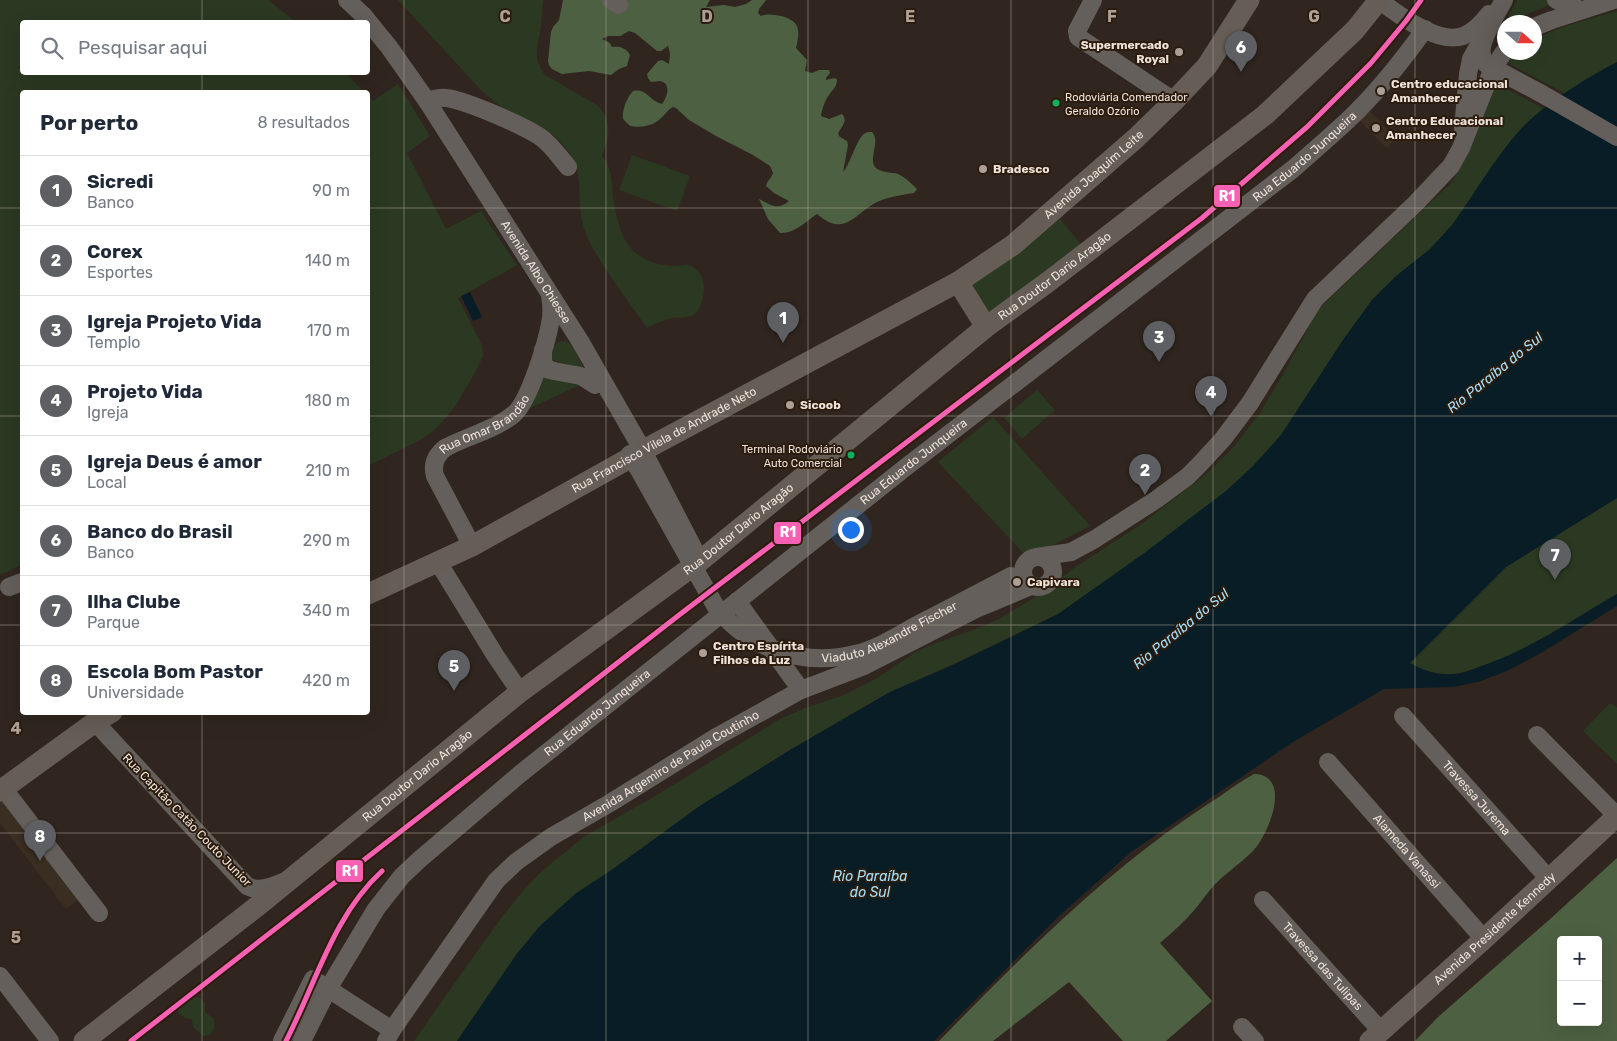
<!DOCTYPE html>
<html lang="pt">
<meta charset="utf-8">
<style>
body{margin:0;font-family:Rubik,sans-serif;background:#f2f2f3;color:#1f2937}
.controls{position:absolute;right:15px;bottom:15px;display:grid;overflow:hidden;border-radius:5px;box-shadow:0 5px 20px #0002}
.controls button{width:45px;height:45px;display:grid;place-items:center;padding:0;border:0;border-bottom:1px solid #e0e1e3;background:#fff;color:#1f2937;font:25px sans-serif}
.compass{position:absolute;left:1497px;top:15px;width:45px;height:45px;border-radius:50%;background:#fff;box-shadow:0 5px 20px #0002;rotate:111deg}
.you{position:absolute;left:850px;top:529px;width:18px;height:18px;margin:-12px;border:4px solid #fff;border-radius:50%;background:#1a73e8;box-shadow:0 0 0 8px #1a73e833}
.badge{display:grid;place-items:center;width:32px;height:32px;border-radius:50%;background:#5e5f63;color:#fff;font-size:16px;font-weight:700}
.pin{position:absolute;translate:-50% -41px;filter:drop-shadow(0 1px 2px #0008)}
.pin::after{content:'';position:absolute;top:26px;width:18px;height:15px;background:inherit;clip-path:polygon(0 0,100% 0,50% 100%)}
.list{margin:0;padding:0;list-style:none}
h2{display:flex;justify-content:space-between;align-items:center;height:65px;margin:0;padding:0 20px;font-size:21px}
h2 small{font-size:16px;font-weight:400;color:#747a83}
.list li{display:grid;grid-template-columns:32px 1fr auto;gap:15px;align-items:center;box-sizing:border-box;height:70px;padding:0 20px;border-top:1px solid #e0e1e3}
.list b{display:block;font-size:19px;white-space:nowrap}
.list p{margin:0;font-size:16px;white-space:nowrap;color:#747a83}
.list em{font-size:16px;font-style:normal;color:#747a83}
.icon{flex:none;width:28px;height:28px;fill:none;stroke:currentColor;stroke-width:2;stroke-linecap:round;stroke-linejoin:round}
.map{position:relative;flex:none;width:1617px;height:1041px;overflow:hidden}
.search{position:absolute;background:#fff;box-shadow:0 5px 20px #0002;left:20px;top:20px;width:350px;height:55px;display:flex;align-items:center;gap:12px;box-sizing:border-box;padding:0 18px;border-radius:5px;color:#747a83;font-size:19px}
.panel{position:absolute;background:#fff;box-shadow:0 5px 20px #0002;left:20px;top:90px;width:350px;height:625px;border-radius:5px}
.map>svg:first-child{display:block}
</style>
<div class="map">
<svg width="1617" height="1041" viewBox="0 0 1617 1041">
<rect width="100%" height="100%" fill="#30261f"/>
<!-- education -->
<g fill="#3a2d21">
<path d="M1366 107 1396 139 1386 148 1356 117Z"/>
<path d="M0 797 79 899 66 909 0 823Z"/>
</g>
<!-- green -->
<g fill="#2b3922">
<path d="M0 0H268L296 22H22V72L346 73 364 92H22V564L7 572 0 574Z"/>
<path d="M398 0H543C542 8 542 16 541 25 539 44 531 58 545 75L597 105C606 114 611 127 607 140 606 146 603 150 602 156 614 170 611 186 614 203 616 216 620 232 627 243 636 258 657 266 674 266 679 266 684 264 689 265 700 269 704 280 704 290 703 301 700 315 687 317 682 318 677 317 672 318 663 320 655 324 647 328 632 307 617 286 603 265 597 254 589 243 585 231 575 205 586 174 568 151 551 127 529 122 505 109 496 103 489 97 481 90Z"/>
<path d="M1517 0H1549L1554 3 1513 20 1508 17Z"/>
<path d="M1617 11V62L1586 79 1566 94 1506 62 1515 53 1534 52 1535 39C1561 26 1589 19 1617 11Z"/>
<path d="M1494 82 1544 109 1526 124 1509 144 1462 211 1443 236 1430 249 1384 288 1372 300 1343 340 1281 435 1254 466 1226 491 1147 552 1058 614 962 660 890 692 795 747 707 802 613 869 575 894 539 927 516 955 457 1041H414L461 974 502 917 522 892 543 870 585 836 657 795 780 719 805 708 844 695 877 678 916 652 931 645 976 629 999 619 1047 590 1074 568 1140 525 1204 476 1231 450 1260 413 1281 378 1316 314 1322 306 1452 182 1462 164Z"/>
<path d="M398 84 430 136 407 153 446 229 481 211 517 265 458 298 482 345 483 356 477 369 456 405 442 422 432 432 422 439 368 466V96L373 101Z"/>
<path d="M632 155 690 176 677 211 619 190Z"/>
<path d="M1057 215 1083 247 991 322 962 283Z"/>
<path d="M565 341 573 345 585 371 551 359 552 348 559 342Z"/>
<path d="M541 370 580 385 524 411Z"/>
<path d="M1037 390 1055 410 1022 439 1004 418Z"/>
<path d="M993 417 1090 526 1028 558 938 462Z"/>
<path d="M1617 498V594C1574 619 1536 646 1490 663 1478 667 1466 673 1453 674 1437 675 1423 671 1409 663L1506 567Z"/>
<path d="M1610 703 1617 708V764L1583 731Z"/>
<path d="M192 996C198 996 202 999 205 1004V1012L214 1019V1030L209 1035 203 1036 193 1027 192 1019 185 1018 178 1012 181 1003Z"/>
</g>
<!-- forest -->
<g fill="#4d6142" fill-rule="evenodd">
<path d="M563 0H710L706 7 724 5 735 7 746 4 752 0H766L759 9 758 13 761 16C768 13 774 15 781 16 801 21 800 31 796 48L807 60 805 71 812 73 819 70H829L830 73 826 78V80L834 78 837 79C837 87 833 89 829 95 825 100 822 109 821 116L829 119 842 114C849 122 840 127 838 134L840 137 847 141 848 145 843 172C851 163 856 140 864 134 867 132 868 132 872 132 881 142 868 157 875 167 880 173 891 172 898 174 906 178 911 183 917 189L914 193C902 195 886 197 875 203 853 216 844 237 817 214 805 222 794 234 780 233L768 219 759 199C771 205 777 211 789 201L774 193 766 186C767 180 772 178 773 173L770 166 753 155 716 136 689 120 676 108 673 107C667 110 666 114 661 118 653 126 641 128 630 126L623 119C622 109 627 98 633 91 647 88 649 101 662 104 667 98 672 83 660 81 657 81 654 82 651 82L648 78 647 74 658 61 662 60 669 64 670 53 668 46 661 51H657L635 33 629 31 620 36H608L602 39 610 43 612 47C620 46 626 48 630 55L627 66 619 69 611 75 589 71 562 74 552 69 549 65 548 61 551 32 553 27 559 20Z"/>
<path d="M1254 774C1264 774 1271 778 1274 788 1279 806 1265 838 1253 851 1239 865 1222 875 1210 890 1205 896 1201 902 1196 908 1185 921 1173 932 1160 943L1212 1001 1166 1041H1123L1069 982 993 1041H939C1026 952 1113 864 1219 797 1230 789 1241 781 1254 774Z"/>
<path d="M1617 858V1041H1415L1438 1017 1549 920ZM1561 940H1598V1022H1561Z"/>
</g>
<!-- water -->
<g fill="#081d25">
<path d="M1617 62V498L1506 567 1410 663C1424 671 1437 675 1453 674 1466 673 1478 667 1490 663 1536 646 1575 618 1617 594V606L1541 653 1507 671 1478 682 1453 687 1384 689 1293 742 1131 852 1060 915 934 1041H457L516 955 539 927 575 894 613 869 701 805 795 747 890 692 953 665 1058 614 1143 554 1226 491 1253 466 1281 435 1343 340 1372 300 1396 276 1430 249 1453 224C1475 193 1494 159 1520 130 1544 104 1585 79 1617 62Z"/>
<path d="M470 292 482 317 473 321 461 296Z"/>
</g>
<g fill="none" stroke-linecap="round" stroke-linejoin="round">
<!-- minor -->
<g stroke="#645f5a" stroke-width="18">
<path id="s1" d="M347 0 363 15 389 47 427 101 580 341 643 451 700 561"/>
<path d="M611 0 619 5"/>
<path d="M1093 0 1077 31 1078 37 1174 101"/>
<path d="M1379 0C1397 14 1438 45 1463 36 1474 32 1482 23 1489 14"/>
<path d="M1556 0 1581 10"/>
<path d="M1493 20C1487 33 1475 51 1486 64L1542 94 1617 137"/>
<path d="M1534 27 1552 20 1614 0"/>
<path d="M427 101C433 99 439 97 446 98 465 100 522 125 539 136 551 144 559 156 568 167"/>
<path d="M1463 128 1468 74 1471 59 1504 0"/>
<path d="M543 350V362L547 369 554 371 581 376 595 385"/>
<path id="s2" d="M472 546 435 476C432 465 435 456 445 448 467 436 495 430 514 414 530 400 548 339 551 318 552 310 551 302 550 295"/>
<circle cx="1038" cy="572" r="15"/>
<path d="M1037 557 1071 552 1095 539 1157 499 1187 477 1200 464 1223 439 1250 403 1315 299 1415 204 1451 166 1461 148 1493 68 1504 52"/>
<path d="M438 562 495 655 520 692"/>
<path d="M9 587 22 582"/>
<path d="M737 601 801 690"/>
<path id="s3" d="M1403 716 1549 879"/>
<path d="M95 722 247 886C258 892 272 887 283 882"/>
<path d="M1537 735 1617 816"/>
<path id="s4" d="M1328 762 1484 939"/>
<path d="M3 788 99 913"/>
<path id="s5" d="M1263 900 1381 1031"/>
<path d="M0 976 50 1041"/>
<path d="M1242 1027 1255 1041"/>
<path d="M282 1041 313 979 392 1030"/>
<path id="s6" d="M302 1041 328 989 376 909 402 876 419 860 520 774 906 467 1293 169C1311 153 1330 137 1348 120 1377 93 1402 61 1425 29"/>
<path id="s7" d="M386 1041 392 1030 496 881 516 862 551 837 610 803 718 736 801 690 864 666 976 609 1031 586"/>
</g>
<!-- major -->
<g stroke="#665d56" stroke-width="21">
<path d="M958 282 986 327"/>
<path id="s8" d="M368 594 472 546 655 444 958 282 1013 245 1136 138 1174 101 1207 66 1249 0"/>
<path d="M0 791 95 722 112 712"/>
<path id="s9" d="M84 1041 255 908 520 692 700 561 986 327 1048 282 1265 115 1355 30 1379 0"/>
<path id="s10" d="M1370 1041 1484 939 1617 816"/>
</g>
<!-- minor-bridge -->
<path stroke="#645f5a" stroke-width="18" id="s11" d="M630 454 716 607C749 649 803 667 855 654 877 649 897 636 917 625 949 609 980 592 1011 576"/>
<defs>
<g id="rail-1">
<path d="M131 1041 683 612 1202 218 1307 127 1371 63 1406 21 1421 0"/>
<path d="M286 1041C316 983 333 916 382 871"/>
</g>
</defs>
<!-- rail-1 casing -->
<use href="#rail-1" stroke="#2c1c0e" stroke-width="9"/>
<!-- rail-1 -->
<use href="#rail-1" stroke="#f860b3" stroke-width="5"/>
</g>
<!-- grid -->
<path fill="none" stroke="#aca098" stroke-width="1" stroke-opacity="0.55" d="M202 0V22M404 0V1041M606 0V1041M808 0V1041M1011 0V1041M1213 0V1041M1415 0V1041M202 72V92M0 208H22M368 208H1617M0 416H22M368 416H1617M0 625H22M368 625H1617M202 712V1041M0 833H1617"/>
<!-- markers -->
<g fill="#aca098" stroke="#2c1c0e" stroke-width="2">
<circle cx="1179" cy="52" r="5"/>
<circle cx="1381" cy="91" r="5"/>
<circle cx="1376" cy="128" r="5"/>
<circle cx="983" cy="169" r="5"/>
<circle cx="790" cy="405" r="5"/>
<circle cx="1017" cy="582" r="5"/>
<circle cx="703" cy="653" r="5"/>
</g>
<g fill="#0daf5c" stroke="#2c1c0e" stroke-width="2">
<circle cx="1056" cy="103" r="4.5"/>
<circle cx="851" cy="455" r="4.5"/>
</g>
<g text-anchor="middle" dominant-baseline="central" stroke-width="4" stroke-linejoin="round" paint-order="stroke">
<!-- bus labels -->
<g font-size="11" fill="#eee2d9" stroke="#2c1c0e" text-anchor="start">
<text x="1065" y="97">Rodoviária Comendador<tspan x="1065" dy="14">Geraldo Ozório</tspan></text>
<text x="842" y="449" text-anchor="end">Terminal Rodoviário<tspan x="842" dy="14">Auto Comercial</tspan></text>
</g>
<!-- poi labels -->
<g font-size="12" font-weight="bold" fill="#eee2d9" stroke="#2c1c0e" text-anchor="start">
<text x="1169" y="45" text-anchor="end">Supermercado<tspan x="1169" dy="14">Royal</tspan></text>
<text x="1391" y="84">Centro educacional<tspan x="1391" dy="14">Amanhecer</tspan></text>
<text x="1386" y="121">Centro Educacional<tspan x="1386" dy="14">Amanhecer</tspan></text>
<text x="993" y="169">Bradesco</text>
<text x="800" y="405">Sicoob</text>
<text x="1027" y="582">Capivara</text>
<text x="713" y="646">Centro Espírita<tspan x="713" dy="14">Filhos da Luz</tspan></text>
</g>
<!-- street labels -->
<g font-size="12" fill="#eee2d9" stroke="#2c1c0e">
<text stroke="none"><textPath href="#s6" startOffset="1348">Rua Eduardo Junqueira</textPath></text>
<text stroke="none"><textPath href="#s8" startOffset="841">Avenida Joaquim Leite</textPath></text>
<text stroke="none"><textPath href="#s1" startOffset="332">Avenida Albo Chiesse</textPath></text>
<text stroke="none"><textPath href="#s9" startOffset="1236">Rua Doutor Dario Aragão</textPath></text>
<text stroke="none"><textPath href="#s2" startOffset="158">Rua Omar Brandão</textPath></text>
<text stroke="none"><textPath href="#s8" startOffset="334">Rua Francisco Vilela de Andrade Neto</textPath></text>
<text stroke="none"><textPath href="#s6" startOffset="852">Rua Eduardo Junqueira</textPath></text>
<text stroke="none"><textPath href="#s9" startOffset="831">Rua Doutor Dario Aragão</textPath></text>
<text stroke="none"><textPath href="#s11" startOffset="370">Viaduto Alexandre Fischer</textPath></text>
<text stroke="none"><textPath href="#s6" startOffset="448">Rua Eduardo Junqueira</textPath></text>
<text stroke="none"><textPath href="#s7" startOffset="404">Avenida Argemiro de Paula Coutinho</textPath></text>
<text stroke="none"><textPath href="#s9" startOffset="426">Rua Doutor Dario Aragão</textPath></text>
<text stroke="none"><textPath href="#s3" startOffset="110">Travessa Jurema</textPath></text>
<text transform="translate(187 820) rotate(46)">Rua Capitão Catão Couto Junior</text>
<text stroke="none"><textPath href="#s4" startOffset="119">Alameda Vanassi</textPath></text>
<text stroke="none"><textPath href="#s10" startOffset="168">Avenida Presidente Kennedy</textPath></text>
<text stroke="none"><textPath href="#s5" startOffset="89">Travessa das Tulipas</textPath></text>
</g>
<!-- water labels -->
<g font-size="14" font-style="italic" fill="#a3dffb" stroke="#2c1c0e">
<text transform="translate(1495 373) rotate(-39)">Rio Paraíba do Sul</text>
<text transform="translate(1181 629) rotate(-39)">Rio Paraíba do Sul</text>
<text x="870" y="876">Rio Paraíba<tspan x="870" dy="16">do Sul</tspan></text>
</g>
</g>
<g font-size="16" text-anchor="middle" font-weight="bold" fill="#aca098" stroke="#2c1c0e" stroke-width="4" stroke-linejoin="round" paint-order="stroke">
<text x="505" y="22">C</text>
<text x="707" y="22">D</text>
<text x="910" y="22">E</text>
<text x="1112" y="22">F</text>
<text x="1314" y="22">G</text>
<text x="16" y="734">4</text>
<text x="16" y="943">5</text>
</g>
<g stroke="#2c1c0e" stroke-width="2">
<rect x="1213" y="184" width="28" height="24" rx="5" fill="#f860b3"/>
<rect x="773" y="521" width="29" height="24" rx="5" fill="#f860b3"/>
<rect x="335" y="859" width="29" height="24" rx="5" fill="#f860b3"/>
</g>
<g font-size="14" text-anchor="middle" font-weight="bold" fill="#fff">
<text x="1227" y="201">R1</text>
<text x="788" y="537">R1</text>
<text x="350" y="876">R1</text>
</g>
</svg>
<div class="controls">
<button>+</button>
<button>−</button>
</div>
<svg class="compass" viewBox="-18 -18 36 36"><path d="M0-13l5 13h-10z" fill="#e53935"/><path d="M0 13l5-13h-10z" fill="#747a83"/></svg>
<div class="you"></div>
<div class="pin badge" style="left:783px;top:343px">1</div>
<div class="pin badge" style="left:1145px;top:495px">2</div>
<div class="pin badge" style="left:1159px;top:362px">3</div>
<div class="pin badge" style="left:1211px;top:417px">4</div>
<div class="pin badge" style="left:454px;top:691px">5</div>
<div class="pin badge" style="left:1241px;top:72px">6</div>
<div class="pin badge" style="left:1555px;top:580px">7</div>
<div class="pin badge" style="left:40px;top:861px">8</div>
<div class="search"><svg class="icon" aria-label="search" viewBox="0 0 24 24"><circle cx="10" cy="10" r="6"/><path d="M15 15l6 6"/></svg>Pesquisar aqui</div>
<section class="panel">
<h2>Por perto<small>8 resultados</small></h2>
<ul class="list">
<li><span class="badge">1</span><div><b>Sicredi</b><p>Banco</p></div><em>90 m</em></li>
<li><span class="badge">2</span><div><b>Corex</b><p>Esportes</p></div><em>140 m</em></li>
<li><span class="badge">3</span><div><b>Igreja Projeto Vida</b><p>Templo</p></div><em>170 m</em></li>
<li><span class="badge">4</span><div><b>Projeto Vida</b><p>Igreja</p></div><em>180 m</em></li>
<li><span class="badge">5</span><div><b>Igreja Deus é amor</b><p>Local</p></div><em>210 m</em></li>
<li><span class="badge">6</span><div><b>Banco do Brasil</b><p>Banco</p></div><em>290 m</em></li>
<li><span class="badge">7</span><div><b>Ilha Clube</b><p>Parque</p></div><em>340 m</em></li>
<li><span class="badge">8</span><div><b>Escola Bom Pastor</b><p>Universidade</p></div><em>420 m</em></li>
</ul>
</section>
</div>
